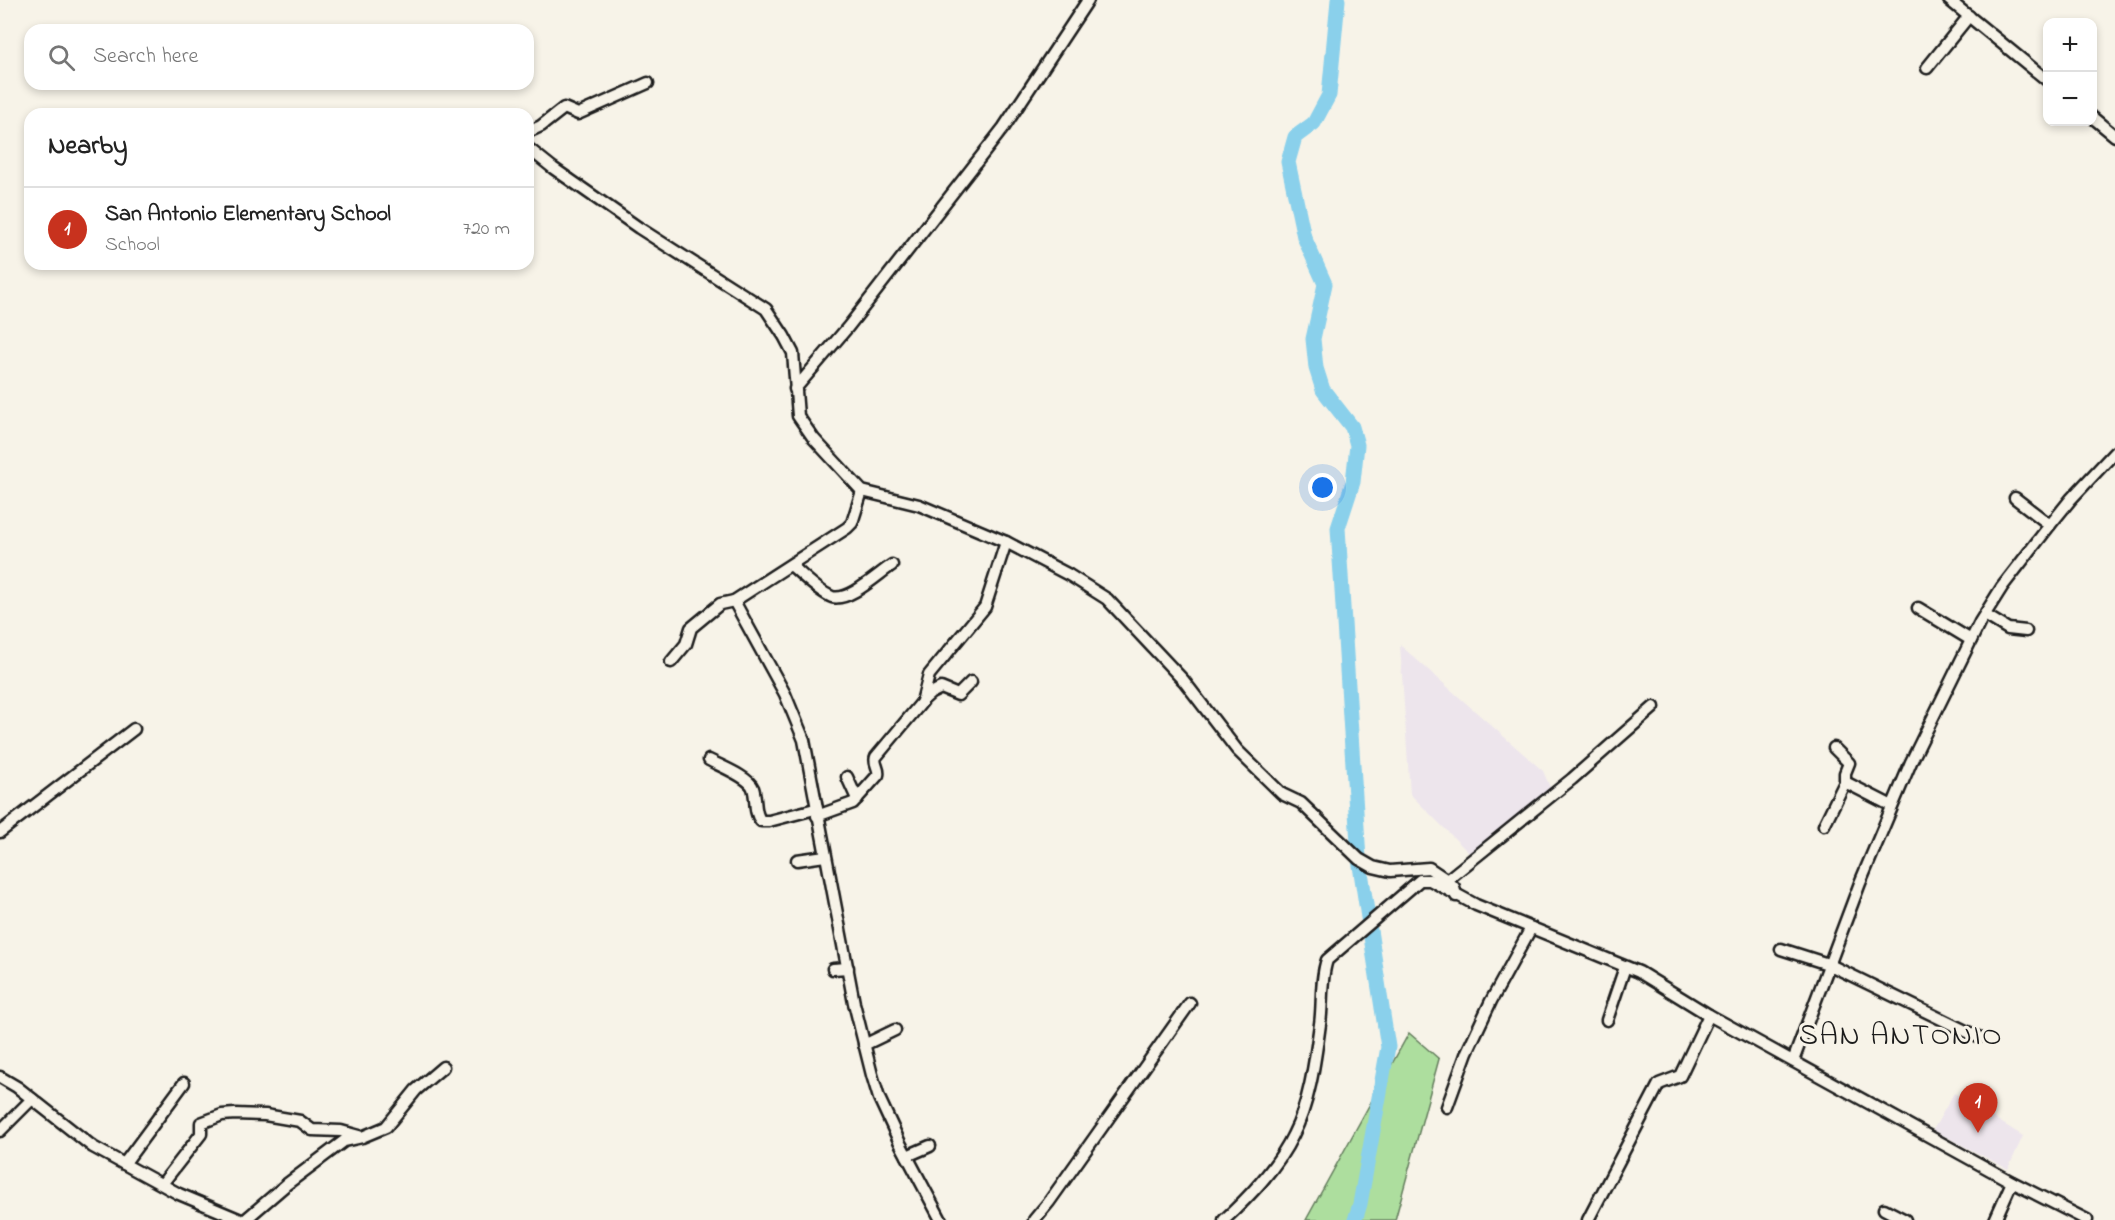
<!DOCTYPE html>
<meta charset="utf-8">
<style>
body{margin:0;font-family:"Indie Flower",sans-serif;background:#f2f2f2;color:#222}
.controls{position:absolute;right:18px;top:18px;display:grid;overflow:hidden;border-radius:12px;box-shadow:0 3px 9px #0003}
.controls button{width:54px;height:54px;display:grid;place-items:center;padding:0;border:0;border-bottom:2px solid #e0e0e0;background:#fff;color:#222;font:30px sans-serif}
.you{position:absolute;left:1323px;top:488px;width:21px;height:21px;margin:-15px;border:4px solid #fff;border-radius:50%;background:#1a73e8;box-shadow:0 0 0 9px #1a73e833}
.badge{display:grid;place-items:center;width:39px;height:39px;border-radius:50%;background:#c8321e;color:#fff;font-size:20px;font-weight:700}
.pin{position:absolute;translate:-50% -50px;filter:drop-shadow(0 2px 3px #0008)}
.pin::after{content:'';position:absolute;top:32px;width:21px;height:18px;background:inherit;clip-path:polygon(0 0,100% 0,50% 100%)}
.list{margin:0;padding:0;list-style:none}
h2{display:flex;justify-content:space-between;align-items:center;height:78px;margin:0;padding:0 24px;font-size:26px}
h2 small{font-size:20px;font-weight:400;color:#767676}
.list li{display:grid;grid-template-columns:39px 1fr auto;gap:18px;align-items:center;box-sizing:border-box;height:84px;padding:0 24px;border-top:2px solid #e0e0e0}
.list b{display:block;font-size:22px;white-space:nowrap}
.list p{margin:0;font-size:20px;white-space:nowrap;color:#767676}
.list em{font-size:20px;font-style:normal;color:#767676}
.icon{flex:none;width:33px;height:33px;fill:none;stroke:currentColor;stroke-width:2;stroke-linecap:round;stroke-linejoin:round}
.map{position:relative;flex:none;width:2115px;height:1220px;overflow:hidden}
.search{position:absolute;background:#fff;box-shadow:0 3px 9px #0003;left:24px;top:24px;width:510px;height:66px;display:flex;align-items:center;gap:15px;box-sizing:border-box;padding:0 21px;border-radius:18px;color:#767676;font-size:22px}
.panel{position:absolute;background:#fff;box-shadow:0 3px 9px #0003;left:24px;top:108px;width:510px;height:162px;border-radius:18px}
.map>svg:first-child{display:block}
</style>
<div class="map">
<svg width="2115" height="1220" viewBox="0 0 2115 1220">
<rect width="100%" height="100%" fill="#f7f3e8"/>
<filter id="ink" filterUnits="userSpaceOnUse"><feTurbulence type="fractalNoise" baseFrequency=".0167" numOctaves="2"/><feDisplacementMap in="SourceGraphic" scale="12" xChannelSelector="R" yChannelSelector="G"/><feConvolveMatrix kernelMatrix="1 2 1 2 8 2 1 2 1" color-interpolation-filters="sRGB"/></filter>
<g filter="url(#ink)">
<!-- built -->
<g fill="#ede5ec">
<path d="M1400 645 1543 771 1552 792 1471 855 1410 794Z"/>
<path d="M1954 1093 2023 1136 2008 1169 1933 1130Z"/>
</g>
<!-- green -->
<path fill="#adde9e" stroke="#647d5d" stroke-width="1.5" d="M1409 1033 1439 1059 1395 1220H1306Z"/>
<g fill="none" stroke-linecap="round" stroke-linejoin="round">
<!-- river -->
<path stroke="#8ad0eb" stroke-width="15" d="M1338 0 1329 95 1314 123 1295 137 1288 162 1304 237 1325 284 1313 339 1316 368 1323 390 1352 427 1357 445 1353 482 1338 528 1359 859 1388 1047 1360 1204 1355 1220"/>
<defs>
<g id="minor">
<path d="M1949 0 2048 81"/>
<path d="M1927 68 1969 16"/>
<path d="M2092 117 2115 136"/>
<path d="M528 132 541 126 564 108 578 114 648 83"/>
<path d="M528 148 553 168 639 228 766 309 784 336 793 353 798 416 814 439 862 491 919 505 1006 542 1069 575 1107 599 1184 681 1237 750 1282 794 1301 803 1359 859 1373 867 1390 871 1429 868 1447 880 1454 887 1456 896"/>
<path d="M795 389 848 327 1004 127 1088 0"/>
<path d="M862 491 852 523 847 528 734 601 785 694 804 740 854 1003 872 1075 879 1098 900 1143 941 1220"/>
<path d="M2015 498 2050 525"/>
<path d="M791 565C801 574 819 592 832 597 849 602 878 574 892 565"/>
<path d="M1918 608 1971 640"/>
<path d="M1985 615 2008 629 2026 631"/>
<path d="M671 662 686 644 691 628 720 604 734 601"/>
<path d="M922 701 931 693 941 688 958 695 971 682"/>
<path d="M1834 748 1849 763 1845 773V782"/>
<path d="M709 760C720 766 749 777 753 788 757 799 753 812 761 821H769L815 809"/>
<path d="M847 777 857 799"/>
<path d="M817 816 853 803 878 775C880 769 873 763 876 757L922 702 929 675 985 607 1006 542"/>
<path d="M1824 825 1845 782 1892 806"/>
<path d="M0 832 134 729"/>
<path d="M797 860 825 856"/>
<path d="M1447 880 1572 779 1654 707"/>
<path d="M1781 949 1828 964 1978 1037"/>
<path d="M833 969 848 968"/>
<path d="M1607 1020 1625 967"/>
<path d="M864 1045 895 1030"/>
<path d="M1793 1061 1860 883 1911 762 1980 622 2002 587 2050 525 2071 499 2115 452"/>
<path d="M0 1077 17 1087 93 1147 179 1194 241 1220"/>
<path d="M1447 1107 1467 1052 1491 1001 1531 928"/>
<path d="M0 1131 32 1099"/>
<path d="M907 1156 930 1146"/>
<path d="M124 1164 184 1083"/>
<path d="M162 1184 201 1134V1123L222 1115 235 1114 265 1115 300 1121 312 1130 341 1131 359 1136"/>
<path d="M1884 1209 1905 1220"/>
<path d="M245 1220 287 1184 344 1141 362 1137 386 1127 416 1090 443 1067"/>
<path d="M1034 1220 1049 1202 1190 1003"/>
<path d="M1224 1220C1250 1196 1277 1168 1293 1135 1310 1102 1315 1060 1320 1024 1323 1004 1320 980 1327 960L1420 880H1430L1476 905 1639 972 1709 1015 2012 1182 2087 1220"/>
<path d="M1588 1220 1659 1084 1680 1076 1709 1015"/>
<path d="M1995 1220 2012 1182"/>
</g>
</defs>
<!-- minor casing -->
<use href="#minor" stroke="#1c1c1c" stroke-width="15"/>
<!-- minor -->
<use href="#minor" stroke="#f7f3e8" stroke-width="10"/>
</g>
</g>
<g text-anchor="middle" dominant-baseline="central" stroke-width="6" stroke-linejoin="round" paint-order="stroke">
<!-- quarter labels -->
<g font-size="30" letter-spacing="1.5" fill="#1c1c1c" stroke="#f7f3e8">
<text x="1901" y="1037">SAN ANTONIO</text>
</g>
</g>
</svg>
<div class="controls">
<button>+</button>
<button>−</button>
</div>
<div class="you"></div>
<div class="pin badge" style="left:1978px;top:1133px">1</div>
<div class="search"><svg class="icon" aria-label="search" viewBox="0 0 24 24"><circle cx="10" cy="10" r="6"/><path d="M15 15l6 6"/></svg>Search here</div>
<section class="panel">
<h2>Nearby<small></small></h2>
<ul class="list">
<li><span class="badge">1</span><div><b>San Antonio Elementary School</b><p>School</p></div><em>720 m</em></li>
</ul>
</section>
</div>
